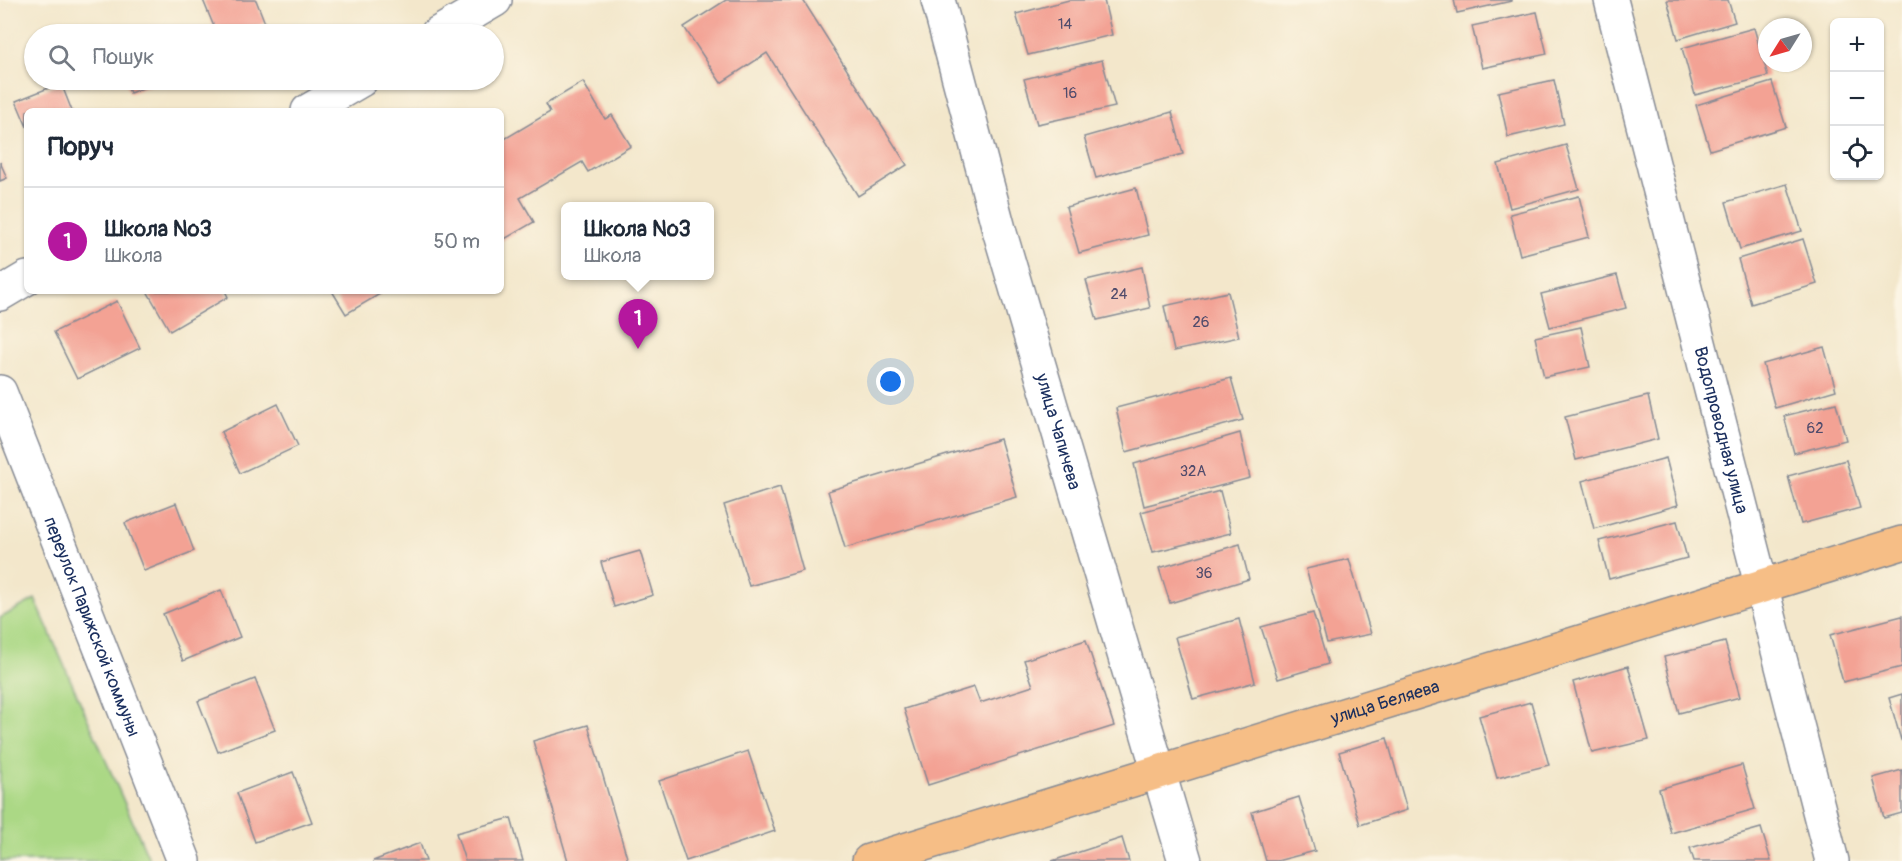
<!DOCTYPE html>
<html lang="uk">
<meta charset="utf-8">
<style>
body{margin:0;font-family:Pangolin,sans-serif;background:#f2f2f3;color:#1f2937}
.controls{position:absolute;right:18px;top:18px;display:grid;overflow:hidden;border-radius:9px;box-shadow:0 2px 4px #0004}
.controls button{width:54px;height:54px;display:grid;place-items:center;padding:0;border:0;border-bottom:2px solid #e0e1e3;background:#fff;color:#1f2937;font:30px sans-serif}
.compass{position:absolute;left:1758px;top:18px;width:54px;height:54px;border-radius:50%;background:#fff;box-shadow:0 2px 4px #0004;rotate:233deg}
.you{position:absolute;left:891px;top:382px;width:21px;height:21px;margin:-15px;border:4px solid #fff;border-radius:50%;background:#1a73e8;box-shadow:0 0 0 9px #1a73e833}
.badge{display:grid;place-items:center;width:39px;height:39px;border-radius:50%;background:#b5179e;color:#fff;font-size:20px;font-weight:700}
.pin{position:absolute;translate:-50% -50px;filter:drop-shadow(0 2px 3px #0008)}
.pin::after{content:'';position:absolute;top:32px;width:21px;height:18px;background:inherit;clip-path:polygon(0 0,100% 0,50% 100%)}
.popup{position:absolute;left:561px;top:202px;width:153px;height:78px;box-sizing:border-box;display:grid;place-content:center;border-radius:9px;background:#fff;filter:drop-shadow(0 2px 4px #0005);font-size:20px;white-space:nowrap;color:#747a83}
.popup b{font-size:22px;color:#1f2937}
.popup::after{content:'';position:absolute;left:50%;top:100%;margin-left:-12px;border:12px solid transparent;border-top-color:#fff}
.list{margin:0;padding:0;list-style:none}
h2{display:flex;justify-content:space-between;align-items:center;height:78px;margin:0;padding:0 24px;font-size:26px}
h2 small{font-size:20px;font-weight:400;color:#747a83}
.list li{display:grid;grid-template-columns:39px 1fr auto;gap:18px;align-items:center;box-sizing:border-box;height:108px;padding:0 24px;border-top:2px solid #e0e1e3}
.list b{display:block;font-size:22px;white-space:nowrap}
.list p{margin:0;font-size:20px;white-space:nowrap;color:#747a83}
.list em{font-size:20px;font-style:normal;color:#747a83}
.icon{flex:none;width:33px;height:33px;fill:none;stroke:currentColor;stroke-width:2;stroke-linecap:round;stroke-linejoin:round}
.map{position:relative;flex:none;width:1902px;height:861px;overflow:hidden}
.search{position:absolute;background:#fff;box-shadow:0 2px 4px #0004;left:24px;top:24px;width:480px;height:66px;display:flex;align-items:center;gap:15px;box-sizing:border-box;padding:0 21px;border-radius:33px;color:#747a83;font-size:22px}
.panel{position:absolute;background:#fff;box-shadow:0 2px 4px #0004;left:24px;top:108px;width:480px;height:186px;border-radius:9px}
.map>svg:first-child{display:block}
</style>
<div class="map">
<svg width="1902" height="861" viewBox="0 0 1902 861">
<rect width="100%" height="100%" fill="#fcf5e5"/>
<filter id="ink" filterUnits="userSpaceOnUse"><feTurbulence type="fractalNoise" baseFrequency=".0167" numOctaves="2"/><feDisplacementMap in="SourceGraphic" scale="12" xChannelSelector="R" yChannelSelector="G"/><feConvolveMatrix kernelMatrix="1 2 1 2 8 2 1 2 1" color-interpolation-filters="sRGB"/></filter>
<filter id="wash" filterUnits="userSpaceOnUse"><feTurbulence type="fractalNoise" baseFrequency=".008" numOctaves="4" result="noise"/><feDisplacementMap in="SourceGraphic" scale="24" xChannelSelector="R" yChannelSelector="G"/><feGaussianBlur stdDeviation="1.35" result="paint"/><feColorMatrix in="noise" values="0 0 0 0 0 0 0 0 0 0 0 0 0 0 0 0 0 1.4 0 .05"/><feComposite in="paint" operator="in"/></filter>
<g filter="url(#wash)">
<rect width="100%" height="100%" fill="#f3e7cb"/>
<!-- green -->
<path fill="#abd885" stroke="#638472" stroke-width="1.5" d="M35 599 150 861H0V618Z"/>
<g id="blocks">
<!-- building -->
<g fill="#f3a294">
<path d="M203 0H256L265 23 237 34H217Z"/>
<path d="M726 0H803L907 165 858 196 767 53 721 83 684 27Z"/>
<path d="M1069 0H1104L1112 35 1028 55 1016 14Z"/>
<path d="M1454 0H1512V1L1457 13Z"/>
<path d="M1667 0H1728L1735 22 1678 39Z"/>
<path d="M1537 12 1547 54 1482 68 1472 26Z"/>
<path d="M1754 28 1768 76 1695 95 1682 48Z"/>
<path d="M151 29 153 34H138Z"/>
<path d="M1102 60 1115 107 1037 124 1024 79Z"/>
<path d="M125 80H163L130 93Z"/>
<path d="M1554 80 1564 124 1508 137 1498 92Z"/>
<path d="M583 82 605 119 612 115 631 146 588 172 582 162 520 198 534 222 501 241V141L550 112 546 104Z"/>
<path d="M1772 82 1786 127 1710 150 1696 105Z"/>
<path d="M61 83 72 111H27V127L16 101Z"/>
<path d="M1172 112 1183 154 1096 178 1084 137Z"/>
<path d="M1566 145 1579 189 1510 208 1498 164Z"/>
<path d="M0 162 7 178 0 181Z"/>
<path d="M1787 184 1802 231 1740 249 1726 202Z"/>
<path d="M1136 188 1148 235 1079 253 1066 207Z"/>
<path d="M1579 196 1589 237 1520 255 1510 214Z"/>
<path d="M1803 239 1817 284 1751 304 1738 259Z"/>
<path d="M1142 267 1150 308 1097 320 1086 280Z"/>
<path d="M1617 275 1626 308 1550 327 1541 294Z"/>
<path d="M147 291H225L228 297 170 331Z"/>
<path d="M332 291H385L346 314Z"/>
<path d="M1228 292 1239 337 1174 351 1164 306Z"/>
<path d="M117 301 140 348 77 379 54 332Z"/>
<path d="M1581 327 1590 367 1544 377 1535 337Z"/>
<path d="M1824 347 1836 390 1775 408 1763 364Z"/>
<path d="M1231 378 1243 420 1126 452 1116 408Z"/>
<path d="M1648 396 1658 439 1576 460 1565 417Z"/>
<path d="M1836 403 1846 440 1794 453 1784 416Z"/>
<path d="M278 404 298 446 240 473 221 432Z"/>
<path d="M1240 433 1250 478 1144 506 1134 464Z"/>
<path d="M1000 439 1017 497 845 548 828 491Z"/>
<path d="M1666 458 1678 505 1594 529 1582 481Z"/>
<path d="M1846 460 1860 508 1801 524 1788 476Z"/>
<path d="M780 487 803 571 749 586 724 505Z"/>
<path d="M1220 491 1231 533 1153 552 1141 512Z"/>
<path d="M176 503 194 551 144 571 125 523Z"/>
<path d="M1677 521 1687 558 1609 579 1599 541Z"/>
<path d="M1240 544 1249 579 1170 603 1159 568Z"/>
<path d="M640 551 653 595 614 607 601 562Z"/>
<path d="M1349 559 1371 634 1327 643 1306 569Z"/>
<path d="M221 590 240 637 183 661 163 614Z"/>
<path d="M1313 613 1328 664 1278 679 1261 627Z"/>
<path d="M1902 616V667L1843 682 1830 635Z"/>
<path d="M1239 619 1255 682 1193 699 1175 637Z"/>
<path d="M1086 640 1114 726 928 785 904 709 974 687 980 703 1033 686 1024 660Z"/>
<path d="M1725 642 1740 697 1679 713 1664 657Z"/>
<path d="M1628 666 1649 740 1592 753 1573 682Z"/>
<path d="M255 679 275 730 218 752 198 701Z"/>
<path d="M1902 694V739L1901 740 1889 698Z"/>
<path d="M1531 702 1549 765 1497 778 1479 716Z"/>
<path d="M588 725 628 861H568L533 741Z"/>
<path d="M1387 738 1407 810 1360 825 1339 752Z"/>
<path d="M748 751 775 831 686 861 659 781Z"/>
<path d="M1742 765 1755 809 1671 833 1659 789Z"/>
<path d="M1902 770V813L1884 818 1873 778Z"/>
<path d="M293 772 312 822 255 842 237 793Z"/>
<path d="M1299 797 1315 851 1277 861H1266L1252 812Z"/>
<path d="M511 818 523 861H465L456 833Z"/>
<path d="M1761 828 1771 861H1694L1690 848Z"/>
<path d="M1122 838 1129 861H1052Z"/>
<path d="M420 843 426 861H373Z"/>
</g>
</g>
</g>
<g filter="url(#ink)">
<use href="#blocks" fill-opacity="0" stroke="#878b94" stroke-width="1.5"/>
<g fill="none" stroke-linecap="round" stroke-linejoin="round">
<defs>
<g id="minor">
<path id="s1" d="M938 0 1000 233 1185 861"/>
<path id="s2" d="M1611 0 1832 861"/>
<path d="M437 34 495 0"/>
<path d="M308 111 361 80"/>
<path d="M0 294 27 278"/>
<path id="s3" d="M0 392 184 861"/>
</g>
<g id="major">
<path id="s4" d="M869 861 1902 543"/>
</g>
</defs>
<!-- minor casing -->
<use href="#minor" stroke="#878b94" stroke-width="36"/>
<!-- major casing -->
<use href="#major" stroke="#878b94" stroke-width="36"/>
<!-- minor -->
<use href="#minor" stroke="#fff" stroke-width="33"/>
<!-- major -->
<use href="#major" stroke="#f6be86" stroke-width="33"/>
</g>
</g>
<g text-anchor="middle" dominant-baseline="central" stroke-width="4.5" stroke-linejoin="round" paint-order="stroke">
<!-- number labels -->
<g font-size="15" fill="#514c6c">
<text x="1065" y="24">14</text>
<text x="1070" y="93">16</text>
<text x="1119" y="294">24</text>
<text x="1201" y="322">26</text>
<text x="1815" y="428">62</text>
<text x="1193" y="471">32А</text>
<text x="1204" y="573">36</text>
</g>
<!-- street labels -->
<g font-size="18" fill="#1b2f5e" stroke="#fcf5e5">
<text stroke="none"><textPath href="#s2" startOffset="444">Водопроводная улица</textPath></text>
<text stroke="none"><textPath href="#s1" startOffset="448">улица Чапичева</textPath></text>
<text stroke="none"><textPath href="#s3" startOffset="252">переулок Парижской коммуны</textPath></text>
<text stroke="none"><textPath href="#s4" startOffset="540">улица Беляева</textPath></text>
</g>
</g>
</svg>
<div class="controls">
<button>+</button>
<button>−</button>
<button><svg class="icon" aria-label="locate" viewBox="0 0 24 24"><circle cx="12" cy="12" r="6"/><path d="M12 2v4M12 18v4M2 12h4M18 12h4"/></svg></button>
</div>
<svg class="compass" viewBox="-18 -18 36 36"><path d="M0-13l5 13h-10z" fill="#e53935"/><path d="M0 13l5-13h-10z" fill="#747a83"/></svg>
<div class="you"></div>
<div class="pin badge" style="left:638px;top:349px">1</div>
<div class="popup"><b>Школа №3</b>Школа</div>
<div class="search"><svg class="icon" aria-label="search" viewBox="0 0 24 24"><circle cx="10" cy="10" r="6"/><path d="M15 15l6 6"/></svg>Пошук</div>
<section class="panel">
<h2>Поруч<small></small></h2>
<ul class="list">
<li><span class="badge">1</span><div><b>Школа №3</b><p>Школа</p></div><em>50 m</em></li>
</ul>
</section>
</div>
